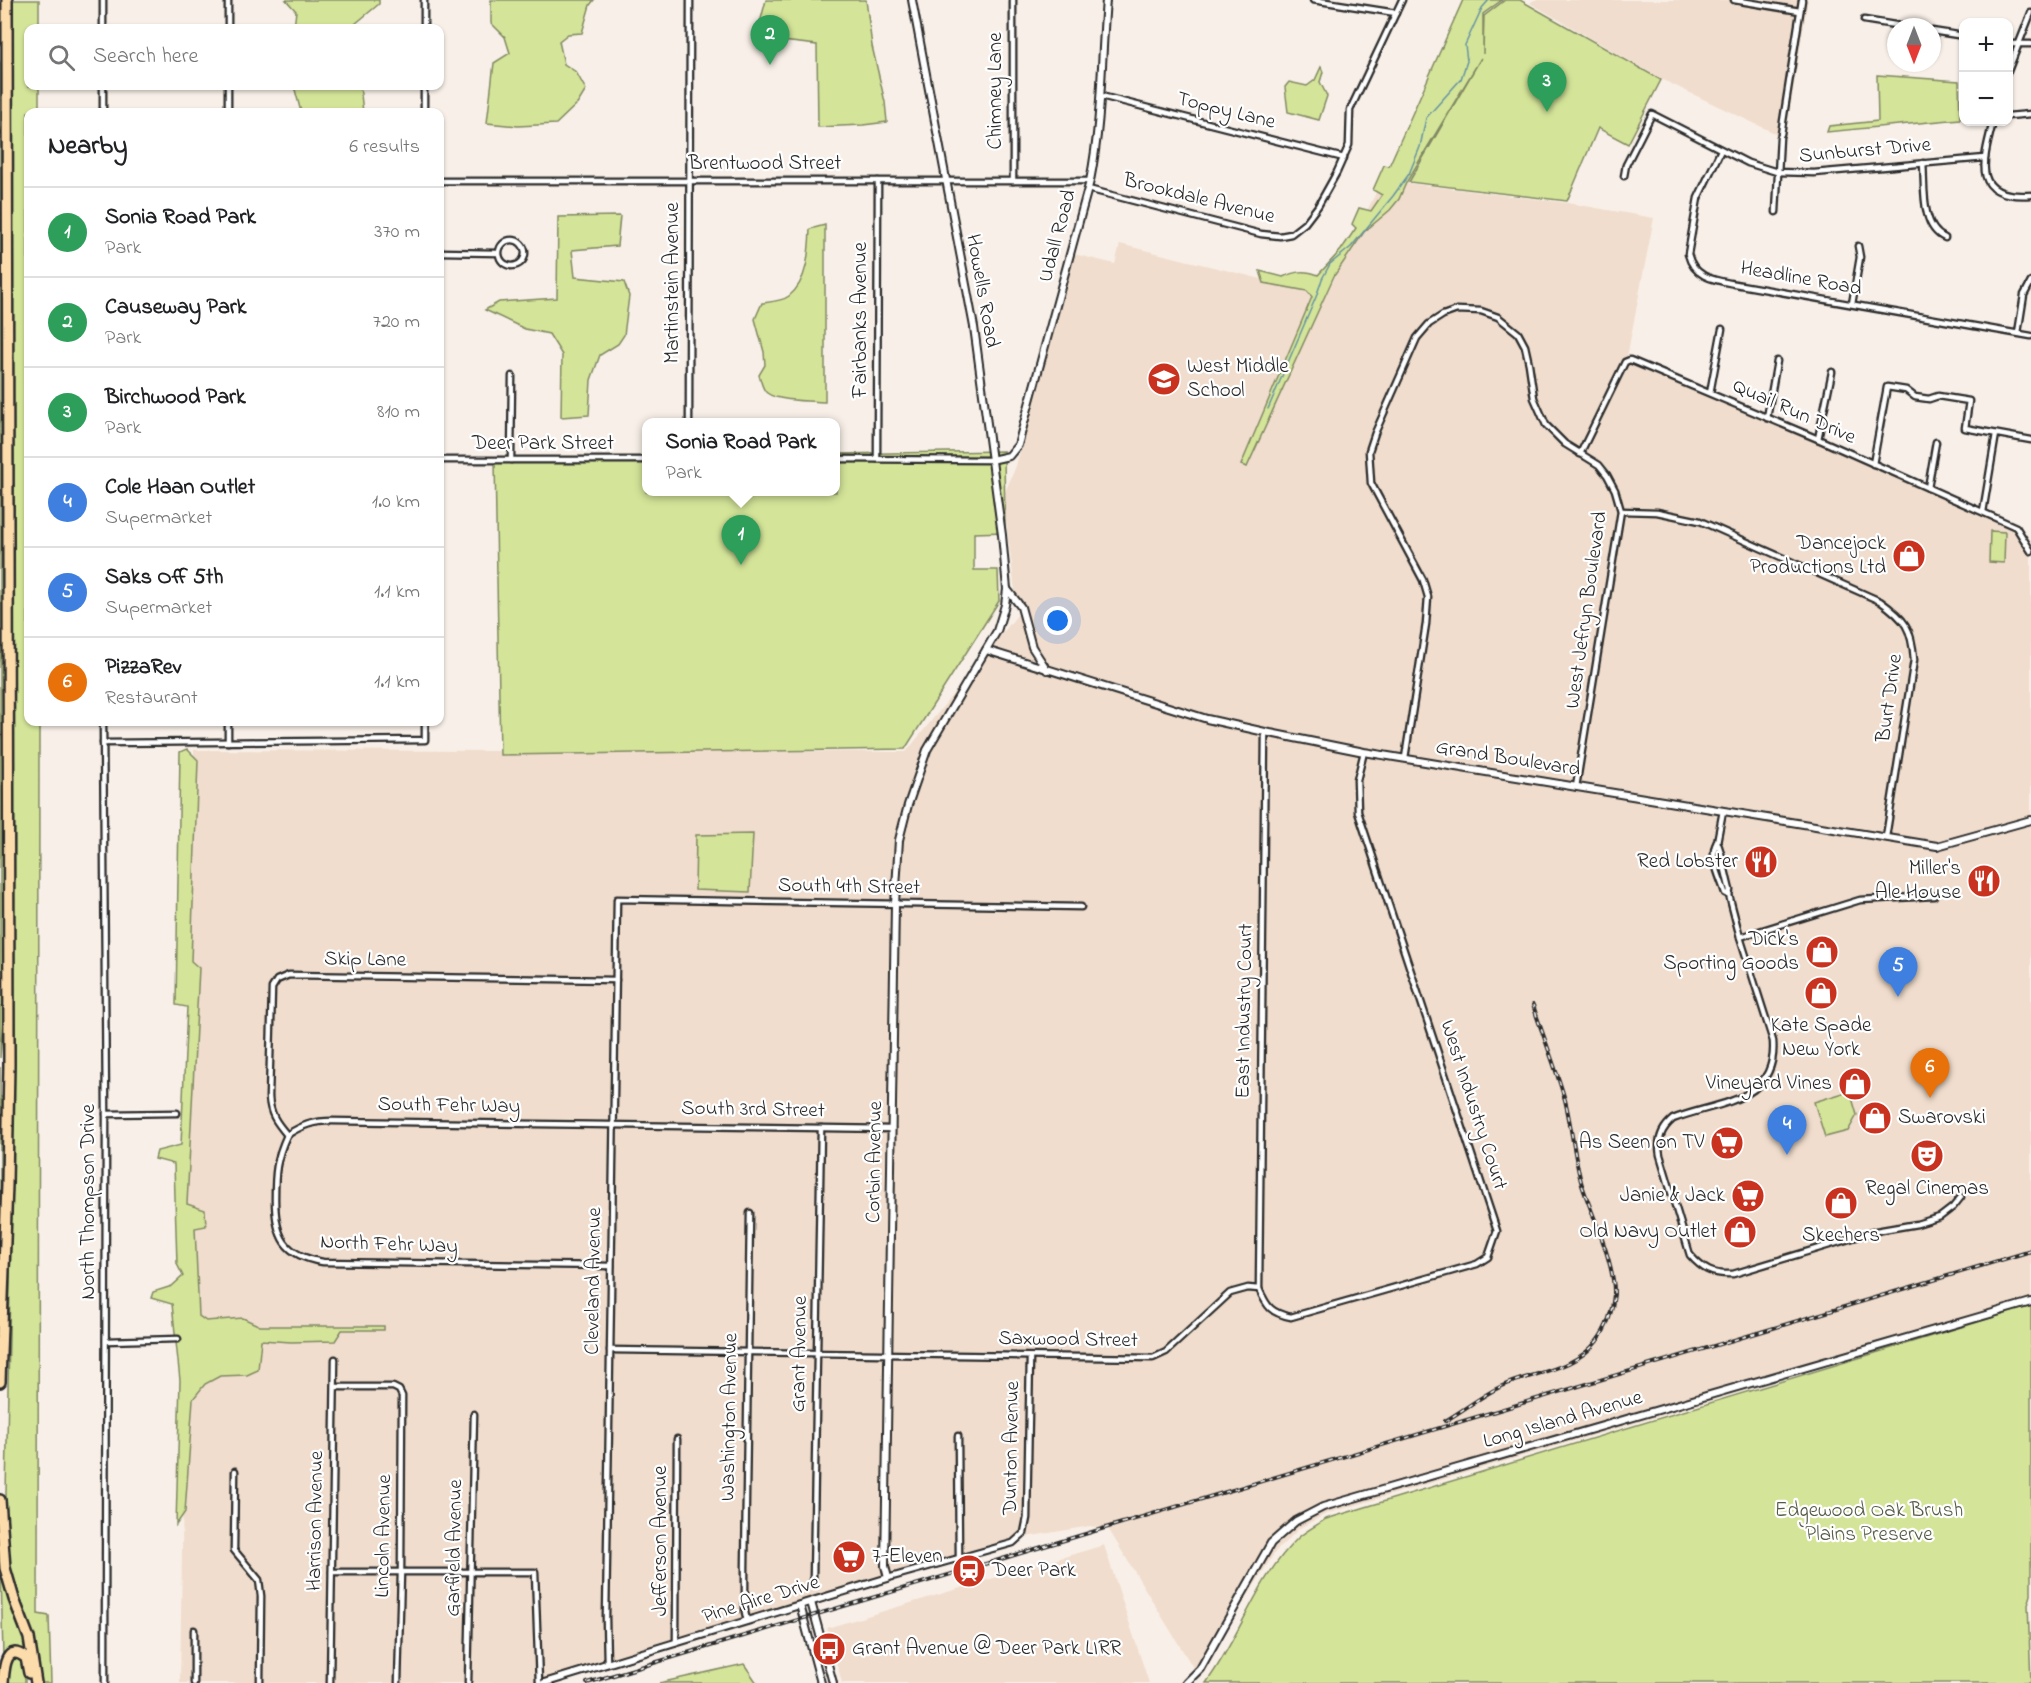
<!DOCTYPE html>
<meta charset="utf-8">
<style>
body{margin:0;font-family:"Indie Flower",sans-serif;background:#f2f2f2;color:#202124}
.controls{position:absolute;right:18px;top:18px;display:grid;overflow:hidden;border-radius:12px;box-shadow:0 2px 4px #0004}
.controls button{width:54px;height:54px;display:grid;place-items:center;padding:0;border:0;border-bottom:2px solid #e0e0e0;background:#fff;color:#202124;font:30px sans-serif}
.compass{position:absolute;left:1887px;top:18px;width:54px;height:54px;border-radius:50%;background:#fff;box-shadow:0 2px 4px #0004;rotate:180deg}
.you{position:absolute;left:1058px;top:621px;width:21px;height:21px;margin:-15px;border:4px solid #fff;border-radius:50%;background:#1a73e8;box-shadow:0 0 0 9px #1a73e833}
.badge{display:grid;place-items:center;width:39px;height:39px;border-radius:50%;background:#c8321e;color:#fff;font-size:20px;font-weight:700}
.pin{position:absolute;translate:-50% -50px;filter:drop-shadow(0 2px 3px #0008)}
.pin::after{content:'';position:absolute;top:32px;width:21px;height:18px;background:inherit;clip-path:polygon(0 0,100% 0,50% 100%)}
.popup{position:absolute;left:642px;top:418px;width:198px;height:78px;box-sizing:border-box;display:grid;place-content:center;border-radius:12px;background:#fff;filter:drop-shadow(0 2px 4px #0005);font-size:20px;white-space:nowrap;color:#757577}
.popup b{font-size:22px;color:#202124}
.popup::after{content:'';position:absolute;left:50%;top:100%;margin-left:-12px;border:12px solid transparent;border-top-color:#fff}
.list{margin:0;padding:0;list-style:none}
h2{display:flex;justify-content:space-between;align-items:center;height:78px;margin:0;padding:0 24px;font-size:26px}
h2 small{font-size:20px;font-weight:400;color:#757577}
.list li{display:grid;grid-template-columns:39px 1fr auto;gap:18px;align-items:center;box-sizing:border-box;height:90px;padding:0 24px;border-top:2px solid #e0e0e0}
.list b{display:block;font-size:22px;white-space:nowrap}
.list p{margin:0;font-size:20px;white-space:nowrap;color:#757577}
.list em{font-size:20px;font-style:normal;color:#757577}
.icon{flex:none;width:33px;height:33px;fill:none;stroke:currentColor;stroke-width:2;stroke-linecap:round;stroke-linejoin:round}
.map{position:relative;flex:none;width:2031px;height:1683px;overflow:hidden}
.search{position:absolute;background:#fff;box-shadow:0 2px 4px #0004;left:24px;top:24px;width:420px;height:66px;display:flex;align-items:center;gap:15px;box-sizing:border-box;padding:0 21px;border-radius:12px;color:#757577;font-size:22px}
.panel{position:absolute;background:#fff;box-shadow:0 2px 4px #0004;left:24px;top:108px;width:420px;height:618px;border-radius:12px}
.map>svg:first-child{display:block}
</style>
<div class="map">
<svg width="2031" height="1683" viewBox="0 0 2031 1683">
<rect width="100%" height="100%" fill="#f8f0e8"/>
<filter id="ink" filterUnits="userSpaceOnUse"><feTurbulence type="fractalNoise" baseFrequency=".0167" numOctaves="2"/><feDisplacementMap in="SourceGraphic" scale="12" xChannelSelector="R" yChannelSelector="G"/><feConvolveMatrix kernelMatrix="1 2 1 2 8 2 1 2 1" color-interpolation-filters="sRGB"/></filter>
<g filter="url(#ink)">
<!-- built -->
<g fill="#f0ddcd">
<path d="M1534 0H1808L1785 138 1663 80 1530 3Z"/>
<path d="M1382 180 1568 203 1654 218 1626 362 1630 360 1710 393 2016 527 2031 551V1306L1326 1514 1300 1528 1276 1551 1228 1627 1200 1679 1109 1530 1090 1526 1020 1538 1016 1541 544 1683H180L194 750 906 752 1018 614 1003 497 1016 466 1074 254 1115 264 1120 244 1326 295Z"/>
<path d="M1104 1545 1149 1683H842L827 1628Z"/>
</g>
<!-- green -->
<g fill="#d4e599" stroke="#808862" stroke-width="1.5">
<path d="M13 0H39V28H28V86H39V112H28V722H39L38 1614 49 1616 51 1683H38L34 1642 18 1602 5 1549 12 1176Z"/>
<path d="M286 0H379V4L355 24 356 28H294L296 11Z"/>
<path d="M491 0H594L590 5 582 33 568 34 559 41 564 64 576 72 586 90 578 103 556 124 518 126 487 123 494 63 510 53 505 37 491 23Z"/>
<path d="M766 0H866L872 46 885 102 887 122 863 125 818 127 817 45 756 38Z"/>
<path d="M1463 0H1502L1483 14V54L1484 16 1505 0H1520L1661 80 1628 144 1598 128 1567 201 1409 182 1481 58 1406 183 1399 199 1390 210 1364 232 1334 276 1247 467 1241 465 1312 297 1307 291 1264 283 1260 271 1283 277C1296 271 1305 270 1318 275L1341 250 1356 228 1352 224 1359 208 1371 211 1382 195 1373 190 1384 165 1389 166Z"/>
<path d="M0 63 3 68 5 1019 3 1020 0 1058Z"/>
<path d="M1321 67 1323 72 1320 82 1327 96 1319 120 1288 112 1285 87 1289 82 1307 86 1315 80Z"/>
<path d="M1877 75 1959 81 1960 119 1827 132 1829 126 1878 121Z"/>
<path d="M294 86H360L363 112H301Z"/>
<path d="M620 216 617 246 572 250 575 277 624 282 629 296 624 335 618 344 600 355 591 380 589 415 561 417 562 355 549 334 525 329 485 310 499 302 557 298 558 217Z"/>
<path d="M825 225V402C811 401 777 401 767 393 762 389 761 381 759 375L765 365 764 352 755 319 762 303C770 302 783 301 789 296 808 281 809 251 810 229Z"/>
<path d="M1004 451 1005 532 974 533V570H998L999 601 905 749 500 755 495 460 646 457V492H836V454Z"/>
<path d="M1990 531 2005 532 2004 563 1989 562Z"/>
<path d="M187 749 198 760 191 961 199 968 187 1204 205 1210 206 1226 195 1228 199 1316 206 1321 243 1318 260 1326H384V1330H342L335 1341 291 1342 261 1340 258 1370 247 1375 220 1376 205 1384 193 1399 185 1512 176 1525 180 1380 172 1304 151 1298 153 1292 172 1286 183 1276 177 1264 174 1164 155 1159 157 1151 181 1145 187 1007 176 1005 180 752Z"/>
<path d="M753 834 750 892 695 890 696 835Z"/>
<path d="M0 1067V1096L5 1100 0 1258Z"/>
<path d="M1850 1091 1857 1115 1848 1131 1825 1137 1814 1102Z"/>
<path d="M2031 1306V1595L2028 1605 2031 1683H1206C1241 1636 1256 1578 1299 1537 1307 1530 1317 1525 1326 1519Z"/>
<path d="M4 1571 31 1656 9 1651 3 1657 1 1572Z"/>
<path d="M18 1656 25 1664V1683H7V1660Z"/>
<path d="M744 1664 757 1683H659Z"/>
</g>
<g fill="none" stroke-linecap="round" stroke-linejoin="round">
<!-- stream -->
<path stroke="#6692a1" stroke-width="1.5" d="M1268 409 1316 297 1322 279 1330 264 1351 247 1393 196 1409 174 1420 147 1426 118 1461 79 1467 61 1465 45 1482 8 1489 0"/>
<defs>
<g id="minor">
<path d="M1313 0 1396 13"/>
<path d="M1734 0 1800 11"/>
<path d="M1864 20 1907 27"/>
<path d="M103 28V0"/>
<path d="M228 28V0"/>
<path d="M424 28V0"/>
<path d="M1932 31 1964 36"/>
<path d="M2008 44H2031"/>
<path d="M2008 71 2031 13"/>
<path d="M1101 96 1344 158"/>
<path d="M103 112V86"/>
<path d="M228 112V86"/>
<path d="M424 112V86"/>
<path d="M2008 116 2031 114"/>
<path d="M1993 122C1982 164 1972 199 2031 195"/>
<path d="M1781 134 1802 0"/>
<path d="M1721 150 1698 198 1688 254C1694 278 1714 280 1735 284L2031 336"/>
<path d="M1923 163C1925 186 1920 227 1945 238"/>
<path d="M1624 176 1626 165 1652 114 1748 163 1777 172 1814 173 1985 158"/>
<path d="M440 181H1090"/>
<path d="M1013 181V0"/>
<path d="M1088 189 1261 234 1280 236 1291 234 1305 223 1318 206 1337 172 1349 145 1350 110 1402 0"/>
<path d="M1776 212 1780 137"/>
<circle cx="512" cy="253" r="13"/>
<path d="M440 252 498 253"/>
<path d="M1852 304 1860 257 1858 246"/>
<path d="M2018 333 2024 295 2031 282"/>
<path d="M1710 393 1722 329"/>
<path d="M1767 418 1777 361"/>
<path d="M689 422 690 0"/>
<path d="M1818 439 1832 372"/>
<path d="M1580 454 1625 362 1630 360 1818 439 2016 527 2031 551"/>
<path d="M836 459 991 460"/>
<path d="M877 459 878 181"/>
<path d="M440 460H646"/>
<path d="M511 460 512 376"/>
<path d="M1873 464 1887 387 1906 390 1915 397 1929 399 1938 396 1969 401 1965 428 2031 440"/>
<path d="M1928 488 1936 442"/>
<path d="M1621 511 1657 512 1700 521 1880 601C1905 619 1912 628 1914 660L1886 837"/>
<path d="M1983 512 1996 434"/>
<path d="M103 722 106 1114 105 1683"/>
<path d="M1265 732 1259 1289C1267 1307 1271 1313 1291 1317L1477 1264 1488 1257 1497 1231 1358 812 1357 780 1364 752"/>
<path d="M228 742V722"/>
<path d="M103 743 425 740V722"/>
<path d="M1405 758 1426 624 1428 597 1423 580 1371 483 1369 451 1375 433 1417 338 1429 324 1443 315 1457 310 1481 311 1498 317 1518 333 1525 346 1529 364 1534 398 1546 425 1565 444 1599 465 1607 475 1615 490 1621 511 1576 787"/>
<path d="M1723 811 1717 842C1708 856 1721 879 1725 893L1729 895"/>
<path d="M1717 842C1721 848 1727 880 1730 890L1729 895 1740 937 1773 1041C1778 1103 1716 1102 1673 1119 1661 1129 1657 1140 1660 1155L1690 1255C1703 1270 1713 1275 1733 1274L1876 1231 1917 1224 1940 1217 1953 1207 1961 1197"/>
<path d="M1740 937 1860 900 1934 896"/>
<path d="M106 1114 177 1113"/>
<path d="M287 1135C302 1125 314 1121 332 1121L892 1129"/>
<path d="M287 1135C276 1122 270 1114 269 1097L272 988 277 980 289 975 616 980"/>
<path d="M287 1135C276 1159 275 1173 275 1199 275 1236 284 1256 323 1262L611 1266"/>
<path d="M106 1341 178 1339"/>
<path d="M610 1350 1153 1358 1166 1352 1230 1293 1248 1288 1259 1289"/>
<path d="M335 1387H393L399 1390 402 1396 401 1572 398 1683"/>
<path d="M958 1436 959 1559"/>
<path d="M235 1471 234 1550 259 1580 261 1596 260 1683"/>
<path d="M332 1572H535L539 1683"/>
<path d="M888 1578 1013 1543 1024 1533 1027 1518 1030 1357"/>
<path d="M813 1580 821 1128"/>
<path d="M747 1621 745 1612V1567L750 1213"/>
<path d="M194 1630V1683"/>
<path d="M676 1643 677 1439"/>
<path d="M607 1664 606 1618 617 899 1081 907"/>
<path d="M330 1683 335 1359"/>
<path d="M468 1683 474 1414"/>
</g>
<g id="tertiary">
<path d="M991 460 1009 456 1018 445 1090 181C1102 121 1101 61 1106 0"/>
<path d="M1007 589 1021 607 1032 647 1047 670"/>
<path d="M986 650 1207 719 1265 732 1364 752 1937 846 2031 820"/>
<path d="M811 1602 833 1683"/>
<path d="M800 1605 821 1683"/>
<path d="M544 1683 888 1578 885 1566 895 904 899 840 908 805 927 750 997 631 1005 605 1007 589 1002 535 974 327 912 0"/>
<path d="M1186 1683 1200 1669 1271 1543 1296 1521 1323 1507 2031 1302"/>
</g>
<g id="motorway">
<path d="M0 1382 7 1184 9 1064 7 0"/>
<path d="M0 1500 5 1568 14 1599 29 1638 36 1683"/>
<path d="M3 1683C4 1669 5 1642 26 1658L29 1673"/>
</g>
</defs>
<!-- minor casing -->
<use href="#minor" stroke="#2b2b2b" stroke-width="9"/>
<!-- tertiary casing -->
<use href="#tertiary" stroke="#2b2b2b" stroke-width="10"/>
<!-- motorway casing -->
<use href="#motorway" stroke="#2b2b2b" stroke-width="14"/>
<!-- minor -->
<use href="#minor" stroke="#fff" stroke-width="4.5"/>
<!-- tertiary -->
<use href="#tertiary" stroke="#fff" stroke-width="6"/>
<!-- motorway -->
<use href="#motorway" stroke="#fddcac" stroke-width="9"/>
<defs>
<g id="rail">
<path d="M1445 1421C1464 1410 1481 1396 1500 1387 1532 1372 1574 1371 1597 1341 1607 1328 1613 1310 1614 1294 1615 1264 1592 1215 1582 1185 1574 1157 1572 1128 1565 1100 1556 1068 1543 1036 1533 1005"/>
<path d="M587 1683 2031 1251"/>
</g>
</defs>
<!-- rail casing -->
<use href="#rail" stroke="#2b2b2b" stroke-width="4"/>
<!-- rail -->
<use href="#rail" stroke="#fff" stroke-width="1.5" stroke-dasharray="4.5" stroke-linecap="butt"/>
</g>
</g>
<!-- icons -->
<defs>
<symbol id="school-disc" viewBox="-11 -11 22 22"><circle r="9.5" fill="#c8321e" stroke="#fff"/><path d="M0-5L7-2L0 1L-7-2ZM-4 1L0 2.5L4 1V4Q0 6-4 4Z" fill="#fff"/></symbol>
<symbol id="shop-disc" viewBox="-11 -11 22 22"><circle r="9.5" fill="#c8321e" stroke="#fff"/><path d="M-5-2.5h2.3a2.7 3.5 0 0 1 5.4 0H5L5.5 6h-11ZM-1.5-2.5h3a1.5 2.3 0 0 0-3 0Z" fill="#fff"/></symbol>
<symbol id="restaurant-disc" viewBox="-11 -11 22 22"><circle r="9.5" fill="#c8321e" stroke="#fff"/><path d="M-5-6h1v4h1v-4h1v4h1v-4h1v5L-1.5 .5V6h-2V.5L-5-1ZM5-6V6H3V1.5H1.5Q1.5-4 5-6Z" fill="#fff"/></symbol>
<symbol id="supermarket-disc" viewBox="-11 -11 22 22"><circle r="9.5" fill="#c8321e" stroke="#fff"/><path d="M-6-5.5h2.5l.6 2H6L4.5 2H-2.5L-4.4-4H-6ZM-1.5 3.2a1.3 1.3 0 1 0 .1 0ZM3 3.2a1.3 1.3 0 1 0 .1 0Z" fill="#fff"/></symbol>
<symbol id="theatre-disc" viewBox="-11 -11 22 22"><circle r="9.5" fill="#c8321e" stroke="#fff"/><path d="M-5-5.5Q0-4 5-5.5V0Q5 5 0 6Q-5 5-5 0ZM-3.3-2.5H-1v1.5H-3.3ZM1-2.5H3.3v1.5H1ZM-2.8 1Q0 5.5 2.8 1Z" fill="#fff"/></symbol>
<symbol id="station-disc" viewBox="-11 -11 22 22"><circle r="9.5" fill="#c8321e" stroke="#fff"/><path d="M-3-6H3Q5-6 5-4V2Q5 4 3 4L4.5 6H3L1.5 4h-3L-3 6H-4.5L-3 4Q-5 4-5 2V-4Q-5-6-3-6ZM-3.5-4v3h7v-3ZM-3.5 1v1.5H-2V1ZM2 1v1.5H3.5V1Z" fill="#fff"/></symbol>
<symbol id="bus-disc" viewBox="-11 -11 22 22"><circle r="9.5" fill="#c8321e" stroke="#fff"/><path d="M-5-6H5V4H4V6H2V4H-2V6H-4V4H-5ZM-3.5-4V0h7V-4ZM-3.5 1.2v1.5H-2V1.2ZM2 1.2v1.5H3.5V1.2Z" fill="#fff"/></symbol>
</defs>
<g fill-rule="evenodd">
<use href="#school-disc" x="1145" y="360" width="38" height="38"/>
<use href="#shop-disc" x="1890" y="537" width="38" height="38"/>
<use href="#restaurant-disc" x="1742" y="843" width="38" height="38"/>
<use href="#restaurant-disc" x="1965" y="862" width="38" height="38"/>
<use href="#shop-disc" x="1803" y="933" width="38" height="38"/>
<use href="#shop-disc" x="1802" y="974" width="38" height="38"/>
<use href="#shop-disc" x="1836" y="1065" width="38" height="38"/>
<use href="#shop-disc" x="1856" y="1099" width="38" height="38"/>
<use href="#supermarket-disc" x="1708" y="1124" width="38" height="38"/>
<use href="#theatre-disc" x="1908" y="1137" width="38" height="38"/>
<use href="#supermarket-disc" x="1729" y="1177" width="38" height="38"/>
<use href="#shop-disc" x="1822" y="1184" width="38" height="38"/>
<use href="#shop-disc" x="1721" y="1213" width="38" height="38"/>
<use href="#supermarket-disc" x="830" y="1538" width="38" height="38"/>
<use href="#station-disc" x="950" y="1552" width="38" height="38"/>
<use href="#bus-disc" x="810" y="1630" width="38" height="38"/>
</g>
<g text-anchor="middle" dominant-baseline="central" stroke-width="4.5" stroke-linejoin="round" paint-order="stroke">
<!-- street labels -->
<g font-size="21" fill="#2b2b2b" stroke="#fff">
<text transform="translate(996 91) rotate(-90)">Chimney Lane</text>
<text transform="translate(1226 111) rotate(14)">Toppy Lane</text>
<text transform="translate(1865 151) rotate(-5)">Sunburst Drive</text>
<text x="765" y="164">Brentwood Street</text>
<text transform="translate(1199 199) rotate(14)">Brookdale Avenue</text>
<text transform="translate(1058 236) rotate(-75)">Udall Road</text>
<text transform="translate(1801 279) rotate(10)">Headline Road</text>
<text transform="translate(673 283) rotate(-90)">Martinstein Avenue</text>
<text transform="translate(982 291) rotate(80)">Howells Road</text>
<text transform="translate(861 320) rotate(-90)">Fairbanks Avenue</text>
<text transform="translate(1794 412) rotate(24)">Quail Run Drive</text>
<text x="543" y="444">Deer Park Street</text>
<text transform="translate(1587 610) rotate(-82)">West Jefryn Boulevard</text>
<text transform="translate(1890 698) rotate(-82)">Burt Drive</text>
<text transform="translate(1508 759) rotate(9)">Grand Boulevard</text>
<text transform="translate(849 887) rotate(1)">South 4th Street</text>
<text transform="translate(365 960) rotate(1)">Skip Lane</text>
<text transform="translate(1245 1011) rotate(-89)">East Industry Court</text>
<text transform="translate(1473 1105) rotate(72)">West Industry Court</text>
<text transform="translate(449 1106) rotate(1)">South Fehr Way</text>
<text transform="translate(753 1110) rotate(1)">South 3rd Street</text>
<text transform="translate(875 1162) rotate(-89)">Corbin Avenue</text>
<text transform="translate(89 1202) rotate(-90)">North Thompson Drive</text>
<text transform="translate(389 1245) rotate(2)">North Fehr Way</text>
<text transform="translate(594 1281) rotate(-89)">Cleveland Avenue</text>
<text transform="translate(1068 1340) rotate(1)">Saxwood Street</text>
<text transform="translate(800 1354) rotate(-89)">Grant Avenue</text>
<text transform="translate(730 1417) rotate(-89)">Washington Avenue</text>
<text transform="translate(1563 1420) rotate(-16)">Long Island Avenue</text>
<text transform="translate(1012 1448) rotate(-89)">Dunton Avenue</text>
<text transform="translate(316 1521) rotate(-89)">Harrison Avenue</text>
<text transform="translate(384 1536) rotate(-89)">Lincoln Avenue</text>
<text transform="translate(661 1541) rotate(-90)">Jefferson Avenue</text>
<text transform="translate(455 1548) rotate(-89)">Garfield Avenue</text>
<text transform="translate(761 1600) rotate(-17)">Pine Aire Drive</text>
</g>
<!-- poi labels -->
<g font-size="21" fill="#2b2b2b" stroke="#fff" text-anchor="end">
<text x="1187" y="367" text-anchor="start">West Middle<tspan x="1187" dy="24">School</tspan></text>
<text x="1886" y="544">Dancejock<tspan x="1886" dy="24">Productions Ltd</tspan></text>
<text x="1738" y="862">Red Lobster</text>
<text x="1961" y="869">Miller's<tspan x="1961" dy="24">Ale House</tspan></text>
<text x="1799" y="940">Dick's<tspan x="1799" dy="24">Sporting Goods</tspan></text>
<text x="1821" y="1026" text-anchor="middle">Kate Spade<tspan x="1821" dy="24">New York</tspan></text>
<text x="1832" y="1084">Vineyard Vines</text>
<text x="1898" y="1118" text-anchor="start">Swarovski</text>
<text x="1704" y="1143">As Seen on TV</text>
<text x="1927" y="1189" text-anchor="middle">Regal Cinemas</text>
<text x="1725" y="1196">Janie &amp; Jack</text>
<text x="1717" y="1232">Old Navy Outlet</text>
<text x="1841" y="1236" text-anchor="middle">Skechers</text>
<text x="872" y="1557" text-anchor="start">7-Eleven</text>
<text x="992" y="1571" text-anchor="start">Deer Park</text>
<text x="852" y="1649" text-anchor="start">Grant Avenue @ Deer Park LIRR</text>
</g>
<!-- park labels -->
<g font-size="21" fill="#555a46" stroke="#fff">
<text x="1869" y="1511">Edgewood Oak Brush<tspan x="1869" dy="24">Plains Preserve</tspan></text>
</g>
</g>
</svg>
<div class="controls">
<button>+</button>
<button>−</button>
</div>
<svg class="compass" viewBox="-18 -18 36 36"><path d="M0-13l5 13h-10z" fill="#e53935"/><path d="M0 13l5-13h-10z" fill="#757577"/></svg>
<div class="you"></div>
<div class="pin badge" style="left:741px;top:565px;background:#2e9e5b">1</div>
<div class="popup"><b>Sonia Road Park</b>Park</div>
<div class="pin badge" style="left:770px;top:65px;background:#2e9e5b">2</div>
<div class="pin badge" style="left:1547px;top:112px;background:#2e9e5b">3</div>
<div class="pin badge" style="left:1787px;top:1155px;background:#3f7fe0">4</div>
<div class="pin badge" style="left:1898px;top:997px;background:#3f7fe0">5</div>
<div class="pin badge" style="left:1930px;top:1098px;background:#e8710a">6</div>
<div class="search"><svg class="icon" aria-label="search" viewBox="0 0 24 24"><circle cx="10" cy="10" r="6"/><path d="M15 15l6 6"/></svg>Search here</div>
<section class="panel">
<h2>Nearby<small>6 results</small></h2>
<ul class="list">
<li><span class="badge" style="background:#2e9e5b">1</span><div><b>Sonia Road Park</b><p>Park</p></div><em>370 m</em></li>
<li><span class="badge" style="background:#2e9e5b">2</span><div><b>Causeway Park</b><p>Park</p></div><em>720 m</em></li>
<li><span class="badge" style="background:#2e9e5b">3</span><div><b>Birchwood Park</b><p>Park</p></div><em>810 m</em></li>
<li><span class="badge" style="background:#3f7fe0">4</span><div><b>Cole Haan Outlet</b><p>Supermarket</p></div><em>1.0 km</em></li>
<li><span class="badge" style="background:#3f7fe0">5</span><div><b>Saks Off 5th</b><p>Supermarket</p></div><em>1.1 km</em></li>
<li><span class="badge" style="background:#e8710a">6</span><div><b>PizzaRev</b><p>Restaurant</p></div><em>1.1 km</em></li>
</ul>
</section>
</div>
